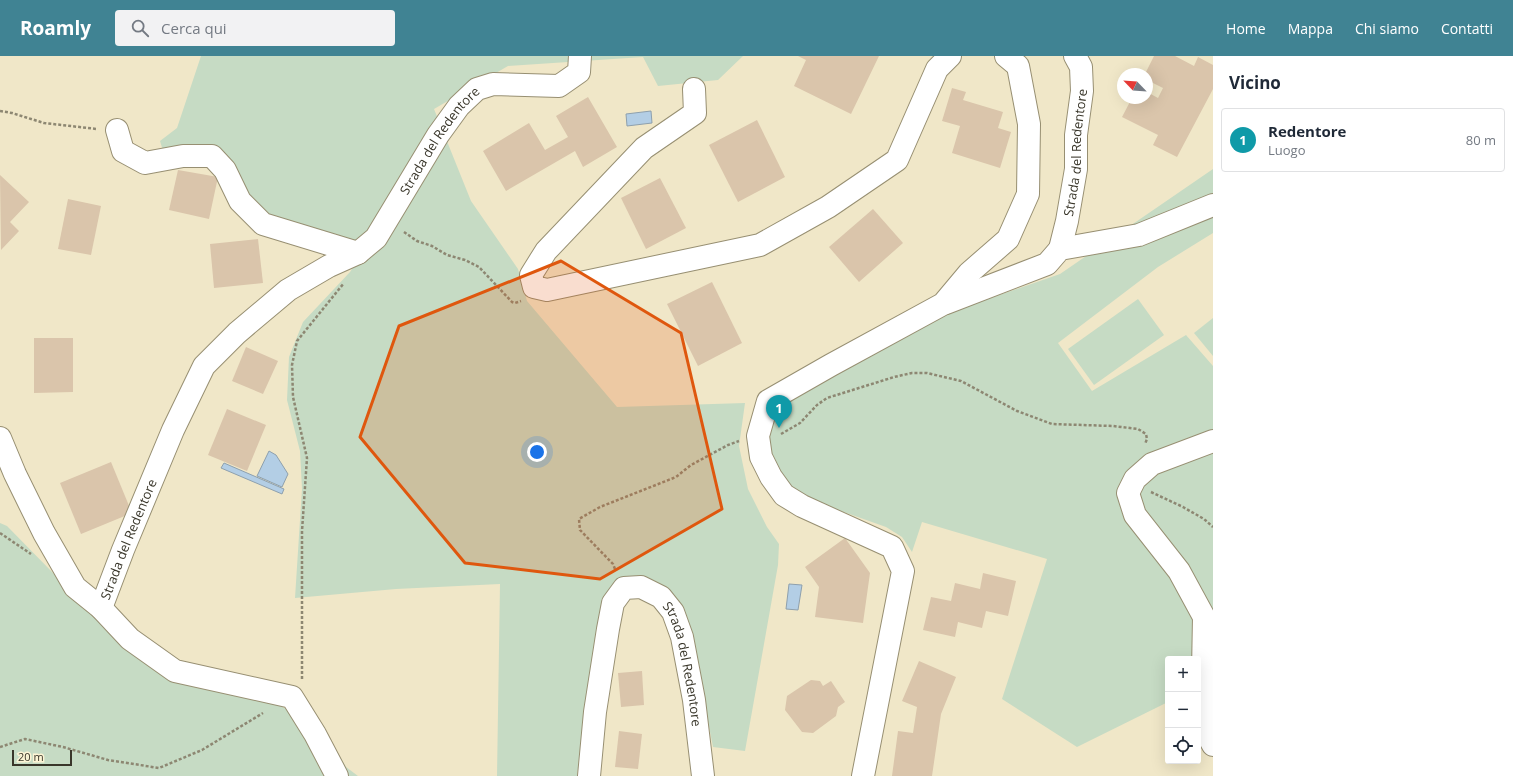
<!DOCTYPE html>
<html lang="it">
<meta charset="utf-8">
<style>
body{margin:0;font-family:"Open Sans",sans-serif;background:#f2f2f3;color:#1f2937}
.controls{position:absolute;right:12px;bottom:12px;display:grid;overflow:hidden;border-radius:4px;box-shadow:0 4px 16px #0002}
.controls button{width:36px;height:36px;display:grid;place-items:center;padding:0;border:0;border-bottom:1px solid #e0e1e3;background:#fff;color:#1f2937;font:20px sans-serif}
.compass{position:absolute;left:1117px;top:12px;width:36px;height:36px;border-radius:50%;background:#fff;box-shadow:0 4px 16px #0002;rotate:295deg}
.scale{position:absolute;left:12px;bottom:10px;width:60px;box-sizing:border-box;padding-left:4px;border:2px solid #39362a;border-top:0;font-size:11px;line-height:14px;white-space:nowrap;color:#39362a;-webkit-text-stroke:3px #fdf5d5;paint-order:stroke}
.you{position:absolute;left:537px;top:396px;width:14px;height:14px;margin:-10px;border:3px solid #fff;border-radius:50%;background:#1a73e8;box-shadow:0 0 0 6px #1a73e833}
.badge{display:grid;place-items:center;width:26px;height:26px;border-radius:50%;background:#408393;color:#fff;font-size:13px;font-weight:700}
.pin{position:absolute;translate:-50% -33px;filter:drop-shadow(0 1px 2px #0008)}
.pin::after{content:'';position:absolute;top:21px;width:14px;height:12px;background:inherit;clip-path:polygon(0 0,100% 0,50% 100%)}
.list{margin:0;padding:0;list-style:none}
h2{display:flex;justify-content:space-between;align-items:center;height:52px;margin:0;padding:0 16px;font-size:17px}
h2 small{font-size:13px;font-weight:400;color:#747a83}
.list li{display:grid;grid-template-columns:26px 1fr auto;gap:12px;align-items:center;box-sizing:border-box;height:64px;margin:0 8px 8px;padding:0 8px;border:1px solid #e0e1e3;border-radius:4px}
.list b{display:block;font-size:15px;white-space:nowrap}
.list p{margin:0;font-size:13px;white-space:nowrap;color:#747a83}
.list em{font-size:13px;font-style:normal;color:#747a83}
.icon{flex:none;width:22px;height:22px;fill:none;stroke:currentColor;stroke-width:2;stroke-linecap:round;stroke-linejoin:round}
.map{position:relative;flex:none;width:1213px;height:720px;overflow:hidden}
header{display:flex;align-items:center;gap:24px;box-sizing:border-box;height:56px;padding:0 20px;background:#408393;color:#fff}
header strong{font-size:19px}
nav{display:flex;gap:22px;margin-inline-start:auto;font-size:14px}
.search{width:280px;height:36px;background:#f2f2f3;display:flex;align-items:center;gap:10px;box-sizing:border-box;padding:0 14px;border-radius:4px;color:#747a83;font-size:15px}
main{display:flex}
aside{flex:1;background:#fff}
.map>svg:first-child{display:block}
</style>
<header>
<strong>Roamly</strong>
<div class="search"><svg class="icon" aria-label="search" viewBox="0 0 24 24"><circle cx="10" cy="10" r="6"/><path d="M15 15l6 6"/></svg>Cerca qui</div>
<nav><a>Home</a><a>Mappa</a><a>Chi siamo</a><a>Contatti</a></nav>
</header>
<main>
<div class="map">
<svg width="1213" height="720" viewBox="0 0 1213 720">
<rect width="100%" height="100%" fill="#f0e7c8"/>
<!-- green -->
<g fill="#c6dbc4">
<path d="M201 0H743L718 24 658 30 643 1 508 10 434 53 471 145 518 213 527 245 617 351 745 347 739 390 748 433 767 471 779 488 778 509 745 695 713 691 690 574 638 521 617 524 603 545 586 643 577 720H497L500 528 396 533 295 542 302 433 300 395 287 344 289 301 303 266 350 216 358 204 350 189 284 168 257 152 228 108 164 98 160 85 177 72Z"/>
<path d="M1213 113V177L1158 211 1058 287 1092 335 1186 279 1213 310V657L1198 603H1168V646L1077 691 1002 643 1047 503 922 466 912 496 902 481 886 471 807 443 783 428 770 410 766 367 776 347 939 260 1060 218Z"/>
<path d="M1138 243 1164 279 1094 329 1068 293Z"/>
<path d="M1213 262V300L1194 277Z"/>
<path d="M0 467 7 470 106 571 165 620 268 643 288 654 307 644 346 711 358 720H0Z"/>
</g>
<!-- water -->
<g fill="#b3cee5" stroke="#8ea0ad">
<path d="M651 55 652 67 627 70 626 58Z"/>
<path d="M269 395 276 399 288 418 282 431 257 420Z"/>
<path d="M224 407 284 433 282 438 221 412Z"/>
<path d="M789 528 802 529 798 554 786 553Z"/>
</g>
<!-- building -->
<g fill="#dac5ab">
<path d="M798 0H879L851 58 794 30 806 4Z"/>
<path d="M1154 0H1175L1194 10 1198 1 1213 9V33L1177 101 1153 89 1158 79 1122 61 1132 42H1147V36L1158 42 1163 32 1147 24V18H1145Z"/>
<path d="M952 32 966 36 963 44 1003 56 998 72 1011 76 1000 112 952 97 960 70 942 65Z"/>
<path d="M588 41 617 91 583 111 575 95 506 135 483 95 529 67 545 94 568 81 556 60Z"/>
<path d="M757 64 785 121 738 146 709 89Z"/>
<path d="M178 114 218 121 209 163 169 154Z"/>
<path d="M0 119 29 146 10 166 19 175 1 194Z"/>
<path d="M660 122 686 172 646 193 621 142Z"/>
<path d="M68 143 101 150 91 199 58 193Z"/>
<path d="M873 153 903 187 859 226 829 191Z"/>
<path d="M258 183 263 227 214 232 210 188Z"/>
<path d="M712 226 742 287 698 310 667 248Z"/>
<path d="M34 282H73V336L34 337Z"/>
<path d="M246 291 278 305 263 338 232 325Z"/>
<path d="M227 353 266 369 247 415 208 399Z"/>
<path d="M111 406 132 457 81 478 60 427Z"/>
<path d="M845 482 870 517 863 567 815 561 819 531 805 511Z"/>
<path d="M983 517 1016 525 1008 560 986 555 982 572 958 566 955 581 923 574 931 541 951 545 955 527 980 533Z"/>
<path d="M919 605 956 621 941 658 932 720H892L898 675 913 677 917 651 902 645Z"/>
<path d="M642 615 644 649 621 651 618 617Z"/>
<path d="M811 624 820 625 823 630 831 625 845 646 838 651 836 660 813 677 802 676 785 654 787 640Z"/>
<path d="M619 675 642 678 638 713 615 711Z"/>
</g>
<g fill="none" stroke-linecap="round" stroke-linejoin="round">
<defs>
<g id="minor">
<path d="M694 33 695 57 644 92 546 195 531 219 534 231 547 234 760 189 828 151 897 104 937 13 950 0"/>
<path d="M117 74 123 95 145 107 183 100H212L225 114 240 145 263 168 358 197"/>
<path id="s1" d="M1060 193 1067 165 1076 113V79L1082 35 1081 11 1075 0"/>
<path d="M946 247 1047 208 1060 193 1139 179 1213 149"/>
<path d="M0 382 15 418 44 477 75 531 101 552 130 583 175 615 292 641 315 678 337 720"/>
<path d="M1213 385 1152 408 1135 423 1128 437 1135 459 1179 515 1204 561 1202 669 1213 689"/>
<path id="s2" d="M101 552 123 494 173 374 204 310 237 277 288 234 329 210 358 197 376 182 438 79 459 50 477 33 493 28 559 30 579 16 580 0"/>
<path id="s3" d="M589 720 595 656 608 573 613 547 624 532 641 531 661 541 673 556 682 581 694 644 703 720"/>
<path d="M863 720 903 515 892 491 802 450 784 439 771 421 761 401 758 380 768 345 831 309 943 248 969 217 1008 183 1028 138 1029 68 1018 10 1006 0"/>
</g>
</defs>
<!-- minor casing -->
<use href="#minor" stroke="#978f72" stroke-width="24"/>
<!-- path -->
<g stroke="#8d8772" stroke-width="2.5" stroke-dasharray="3 2" stroke-linecap="butt">
<path d="M0 55 12 57 44 67 97 73"/>
<path d="M404 176 417 185 432 190 447 199 465 204 479 211 512 246 515 247 521 245"/>
<path d="M781 378 800 367 817 349 827 342 894 321 912 317H927L961 325 1017 355 1052 368 1113 370 1138 373 1146 378 1147 383 1145 388"/>
<path d="M1151 436 1183 451 1204 463 1213 471"/>
<path d="M0 477 31 498"/>
<path d="M615 513 613 508 580 474 579 463 600 451 676 421 691 409 728 389 739 385"/>
<path d="M302 623V475L307 402 293 341 292 309 297 285 344 227"/>
<path d="M0 691 25 683 63 691 108 704 159 712 202 694 263 657"/>
</g>
<!-- minor -->
<use href="#minor" stroke="#fff" stroke-width="22"/>
</g>
<!-- marked area -->
<path fill="#df570e" fill-opacity="0.2" stroke="#df570e" stroke-width="3" stroke-linejoin="round" d="M561 205 681 277 722 453 600 523 465 507 360 381 399 270Z"/>
<g text-anchor="middle" dominant-baseline="central" stroke-width="3.5" stroke-linejoin="round" paint-order="stroke">
<!-- street labels -->
<g font-size="13" fill="#39362a" stroke="#fdf5d5">
<text stroke="none"><textPath href="#s2" startOffset="596">Strada del Redentore</textPath></text>
<text stroke="none"><textPath href="#s1" startOffset="98">Strada del Redentore</textPath></text>
<text stroke="none"><textPath href="#s2" startOffset="74">Strada del Redentore</textPath></text>
<text stroke="none"><textPath href="#s3" startOffset="305">Strada del Redentore</textPath></text>
</g>
</g>
</svg>
<div class="controls">
<button>+</button>
<button>−</button>
<button><svg class="icon" aria-label="locate" viewBox="0 0 24 24"><circle cx="12" cy="12" r="6"/><path d="M12 2v4M12 18v4M2 12h4M18 12h4"/></svg></button>
</div>
<svg class="compass" viewBox="-18 -18 36 36"><path d="M0-13l5 13h-10z" fill="#e53935"/><path d="M0 13l5-13h-10z" fill="#747a83"/></svg>
<div class="scale">20 m</div>
<div class="you"></div>
<div class="pin badge" style="left:779px;top:372px;background:#0f9aa8">1</div>
</div>
<aside>
<h2>Vicino<small></small></h2>
<ul class="list">
<li><span class="badge" style="background:#0f9aa8">1</span><div><b>Redentore</b><p>Luogo</p></div><em>80 m</em></li>
</ul>
</aside>
</main>
